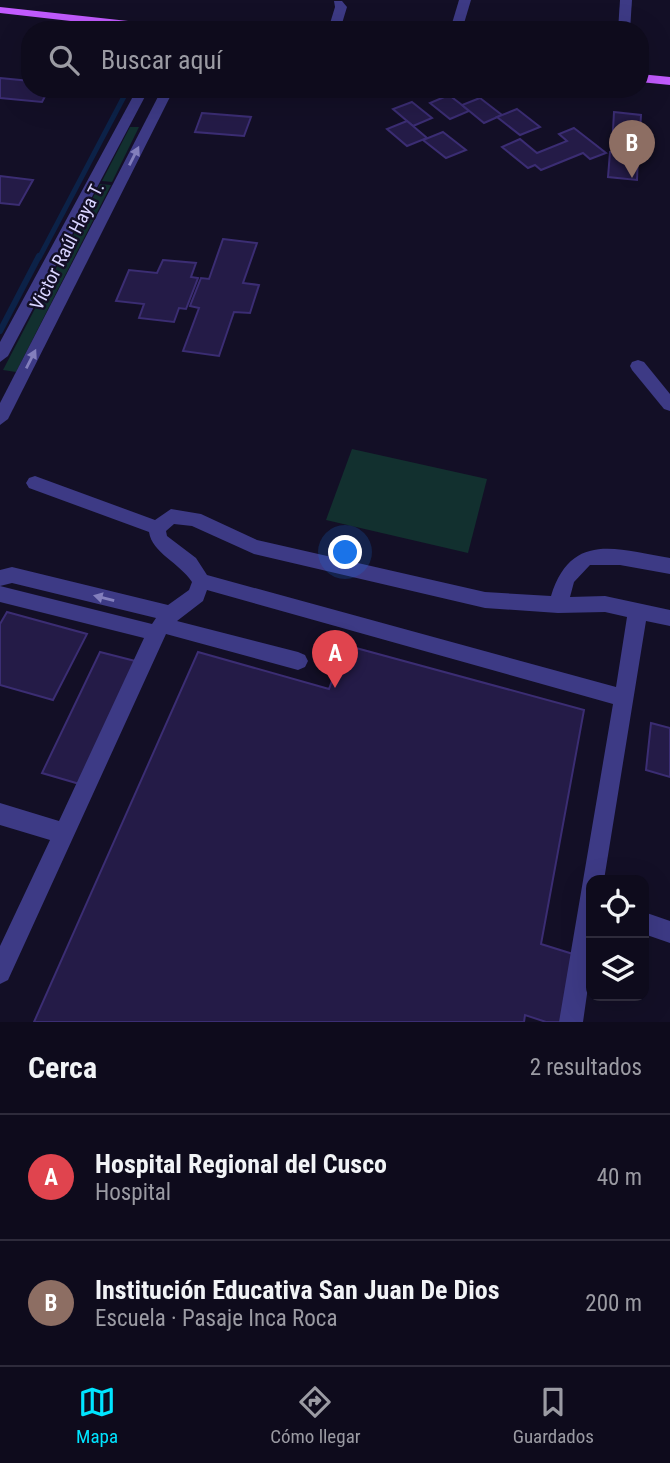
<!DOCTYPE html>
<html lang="es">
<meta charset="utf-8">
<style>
body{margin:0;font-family:"Roboto Condensed",sans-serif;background:#1c1929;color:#f1f3f6}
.controls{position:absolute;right:21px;bottom:21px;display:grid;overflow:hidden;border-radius:14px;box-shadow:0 7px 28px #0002}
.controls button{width:63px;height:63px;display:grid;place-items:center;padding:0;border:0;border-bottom:2px solid #2e2b3b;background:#0e0b1c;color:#f1f3f6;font:35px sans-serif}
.you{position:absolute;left:346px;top:553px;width:24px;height:24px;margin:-18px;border:5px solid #fff;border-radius:50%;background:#1a73e8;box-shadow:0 0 0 10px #1a73e833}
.badge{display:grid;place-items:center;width:46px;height:46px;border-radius:50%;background:#00e5ff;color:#fff;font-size:23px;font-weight:700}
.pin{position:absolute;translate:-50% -58px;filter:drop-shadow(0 2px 4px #0008)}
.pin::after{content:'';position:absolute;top:37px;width:24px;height:21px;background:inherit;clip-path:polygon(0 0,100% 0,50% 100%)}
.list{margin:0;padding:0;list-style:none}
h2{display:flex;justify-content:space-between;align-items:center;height:91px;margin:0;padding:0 28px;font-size:30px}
h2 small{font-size:23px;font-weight:400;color:#9b9ba3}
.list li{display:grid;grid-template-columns:46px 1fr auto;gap:21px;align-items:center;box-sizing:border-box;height:126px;padding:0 28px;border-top:2px solid #2e2b3b}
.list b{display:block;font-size:26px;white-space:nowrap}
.list p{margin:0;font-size:23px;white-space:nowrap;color:#9b9ba3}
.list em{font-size:23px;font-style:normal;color:#9b9ba3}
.icon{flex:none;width:38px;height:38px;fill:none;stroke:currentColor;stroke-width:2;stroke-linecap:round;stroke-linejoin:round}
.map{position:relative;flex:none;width:670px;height:1022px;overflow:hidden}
.search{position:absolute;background:#0e0b1c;box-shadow:0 7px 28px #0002;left:21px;right:21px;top:21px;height:77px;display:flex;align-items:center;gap:18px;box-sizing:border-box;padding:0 24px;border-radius:28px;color:#9b9ba3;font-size:26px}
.sheet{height:343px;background:#0e0b1c}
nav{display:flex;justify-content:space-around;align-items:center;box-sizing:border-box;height:98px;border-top:2px solid #2e2b3b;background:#0e0b1c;font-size:19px;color:#9b9ba3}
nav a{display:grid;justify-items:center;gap:4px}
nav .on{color:#00e5ff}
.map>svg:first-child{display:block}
</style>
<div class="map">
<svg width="670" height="1022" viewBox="0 0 670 1022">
<rect width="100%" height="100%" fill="#130f26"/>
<!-- green -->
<g fill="#12302f">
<path d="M130 127H139L112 182 102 181Z"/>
<path d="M100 184 111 185 16 372 3 370Z"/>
<path d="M352 449 487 479 468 553 326 520Z"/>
</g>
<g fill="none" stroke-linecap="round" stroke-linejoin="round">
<!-- stream-far1 -->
<path stroke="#0c2248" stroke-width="5" d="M39 258 128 89"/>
<!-- stream -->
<path stroke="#0c2248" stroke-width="6" d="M0 331 39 256"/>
</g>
<!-- building -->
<g fill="#241b47" stroke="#3b2d73" stroke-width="2">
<path d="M0 78 30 81V89H49L42 102 0 98Z"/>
<path d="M449 95 462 105 469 111 450 119 430 103Z"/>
<path d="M480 98 502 115 484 123 462 105Z"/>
<path d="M412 102 432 118 413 126 393 109Z"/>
<path d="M517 109 540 127 520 135 497 117Z"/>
<path d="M614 112 641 115 639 152 612 148Z"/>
<path d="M202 113 251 117 244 136 195 132Z"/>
<path d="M407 121 413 126 427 138 407 146 387 129Z"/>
<path d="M574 128 606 153 590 159 583 153 541 170 535 165 528 168 502 147 520 139 537 153 567 141 559 134Z"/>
<path d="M443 132 466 150 446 158 423 140Z"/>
<path d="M610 152 638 155 637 180 608 177Z"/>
<path d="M0 176 33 180 19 205 0 203Z"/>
<path d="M223 239 257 243 243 283 259 285 250 313 234 312 219 356 183 351 199 308 190 306 201 278 209 279Z"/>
<path d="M163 260 196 263 191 277 198 278 186 309 179 308 174 322 139 318 144 304 116 301 129 270 157 273Z"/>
<path d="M7 612 87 634 53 700 0 685V624Z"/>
<path d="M345 645 584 710 541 944 573 954 562 1022H546L525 1015 524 1022H34L198 652 329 689Z"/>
<path d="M100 652 139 662 83 785 42 773Z"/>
<path d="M651 723 670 728V777L646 770Z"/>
</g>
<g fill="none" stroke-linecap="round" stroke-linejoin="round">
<!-- minor -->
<g fill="#3d3a85" fill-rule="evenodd">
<path d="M459 0H471L462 30H450Z"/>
<path d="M620 0H632L630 30H618Z"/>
<path d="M334 1H342L347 7 340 30H328L335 7Z"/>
<path d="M137 89H149L8 356 0 362V342Z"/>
<path d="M162 89H174L8 419 0 425V403Z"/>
<path d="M508 89H639L633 93 577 98 514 93Z"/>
<path d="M638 360 644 362 670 394V411L664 409 632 370 630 366 632 362Z"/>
<path d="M35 476 155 520 171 509 201 514 257 540 485 592 551 596C571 531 617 549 670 558V574L620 565H590L574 582 570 597 605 596 670 610V626L646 621 604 880H591V966L583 1022H559L613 704 207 590 203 601 177 621 298 652 305 655 308 661 305 667 298 670 166 634 8 980 0 984V946L50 840 0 825V803L59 821 144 638 0 602V586L152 624 156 618 12 583 0 586V570L12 567 168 605 189 590 192 582C180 563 152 553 149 532L29 488 26 483 29 478ZM174 524 192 526 254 554 485 608 558 613 605 612 627 617 616 687 207 575 196 558 167 536 166 531Z"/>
<path d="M644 912 670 921V943L644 934Z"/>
</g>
<!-- major -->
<g fill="#c25bff" fill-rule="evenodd">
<path d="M0 7 183 27 189 30H150L0 13Z"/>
<path d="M640 74 670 77V85L640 82Z"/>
</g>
</g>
<!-- one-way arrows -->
<defs><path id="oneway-solid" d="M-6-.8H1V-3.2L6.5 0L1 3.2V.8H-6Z" transform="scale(1.75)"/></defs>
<g fill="#837fbc">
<use href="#oneway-solid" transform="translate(134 156) rotate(-63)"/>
<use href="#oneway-solid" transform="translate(31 359) rotate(-63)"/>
<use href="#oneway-solid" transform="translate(104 598) rotate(-166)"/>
</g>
<g text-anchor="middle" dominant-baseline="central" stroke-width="5" stroke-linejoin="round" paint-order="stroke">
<!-- street labels -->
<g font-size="19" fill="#d9d4ff" stroke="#130f26">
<text transform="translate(67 246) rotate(-63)">Victor Raúl Haya T.</text>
</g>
</g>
</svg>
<div class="controls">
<button><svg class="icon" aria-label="locate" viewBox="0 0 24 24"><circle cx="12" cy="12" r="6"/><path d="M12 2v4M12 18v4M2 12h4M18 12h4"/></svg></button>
<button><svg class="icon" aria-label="layers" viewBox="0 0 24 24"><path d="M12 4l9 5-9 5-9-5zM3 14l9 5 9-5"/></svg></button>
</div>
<div class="you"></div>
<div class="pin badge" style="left:335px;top:688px;background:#e0444e">A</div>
<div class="pin badge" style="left:632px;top:178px;background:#8d6e63">B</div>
<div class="search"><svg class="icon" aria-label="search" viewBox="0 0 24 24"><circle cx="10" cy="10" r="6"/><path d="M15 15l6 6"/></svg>Buscar aquí</div>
</div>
<section class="sheet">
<h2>Cerca<small>2 resultados</small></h2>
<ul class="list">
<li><span class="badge" style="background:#e0444e">A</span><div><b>Hospital Regional del Cusco</b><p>Hospital</p></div><em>40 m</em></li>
<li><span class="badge" style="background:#8d6e63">B</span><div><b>Institución Educativa San Juan De Dios</b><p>Escuela · Pasaje Inca Roca</p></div><em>200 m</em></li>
</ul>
</section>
<nav>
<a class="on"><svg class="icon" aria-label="map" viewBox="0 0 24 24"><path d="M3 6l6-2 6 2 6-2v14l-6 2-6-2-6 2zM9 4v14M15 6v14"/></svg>Mapa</a>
<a><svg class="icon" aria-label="directions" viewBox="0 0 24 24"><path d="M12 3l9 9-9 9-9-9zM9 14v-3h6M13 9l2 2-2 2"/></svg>Cómo llegar</a>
<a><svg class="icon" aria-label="saved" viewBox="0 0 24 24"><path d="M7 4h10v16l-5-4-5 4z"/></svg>Guardados</a>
</nav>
